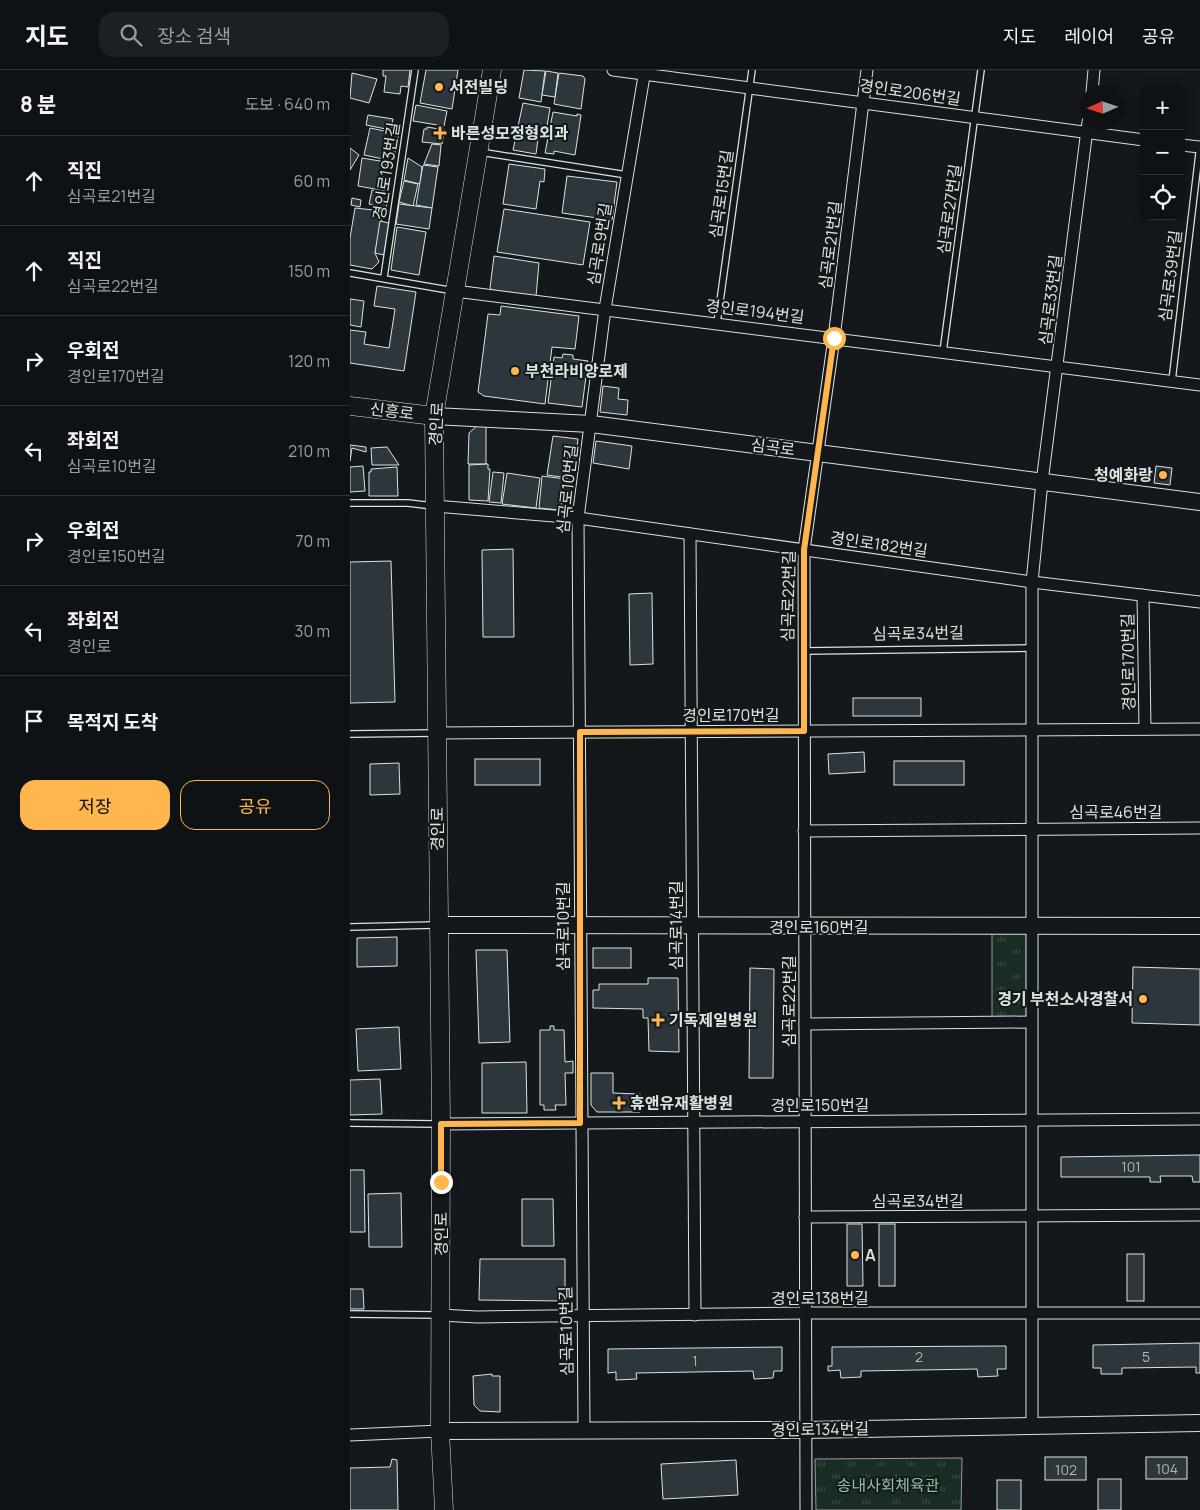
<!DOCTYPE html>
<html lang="ko">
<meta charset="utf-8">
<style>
body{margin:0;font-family:Manrope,"Noto Sans KR",sans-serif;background:#1d2022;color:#f1f3f6}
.controls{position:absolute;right:15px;top:15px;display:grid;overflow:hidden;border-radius:10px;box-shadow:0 2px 12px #0003}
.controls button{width:45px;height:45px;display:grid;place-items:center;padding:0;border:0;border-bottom:1px solid #2f3234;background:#0f1215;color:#f1f3f6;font:25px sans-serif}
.compass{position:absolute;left:730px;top:15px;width:45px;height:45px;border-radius:50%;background:#0f1215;box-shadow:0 2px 12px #0003;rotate:267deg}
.stop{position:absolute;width:15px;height:15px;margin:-11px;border:4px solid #ffb74d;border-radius:50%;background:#fff}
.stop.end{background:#ffb74d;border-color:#fff;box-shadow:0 1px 5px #0008}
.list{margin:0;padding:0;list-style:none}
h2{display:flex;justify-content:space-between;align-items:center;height:65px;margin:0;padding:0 20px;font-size:21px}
h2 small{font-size:16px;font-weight:400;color:#9b9ea0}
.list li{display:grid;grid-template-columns:32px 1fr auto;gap:15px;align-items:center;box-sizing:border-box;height:90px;padding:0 20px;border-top:1px solid #2f3234}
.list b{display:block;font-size:19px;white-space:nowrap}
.list p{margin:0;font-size:16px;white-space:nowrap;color:#9b9ea0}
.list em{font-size:16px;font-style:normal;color:#9b9ea0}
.actions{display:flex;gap:10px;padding:15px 20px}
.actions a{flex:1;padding:11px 0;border:1px solid #ffb74d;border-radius:15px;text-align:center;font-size:18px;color:#ffb74d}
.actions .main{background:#ffb74d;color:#111}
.icon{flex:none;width:28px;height:28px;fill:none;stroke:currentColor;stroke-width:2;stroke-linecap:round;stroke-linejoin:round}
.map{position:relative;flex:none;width:850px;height:1440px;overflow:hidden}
header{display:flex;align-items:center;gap:30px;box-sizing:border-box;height:70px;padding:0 25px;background:#0f1215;border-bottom:1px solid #2f3234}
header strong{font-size:24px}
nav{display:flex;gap:28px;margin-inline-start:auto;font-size:18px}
.search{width:350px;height:45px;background:#1d2022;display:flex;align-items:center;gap:12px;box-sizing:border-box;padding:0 18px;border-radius:15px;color:#9b9ea0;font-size:19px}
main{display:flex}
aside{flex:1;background:#0f1215}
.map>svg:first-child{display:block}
</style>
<header>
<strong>지도</strong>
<div class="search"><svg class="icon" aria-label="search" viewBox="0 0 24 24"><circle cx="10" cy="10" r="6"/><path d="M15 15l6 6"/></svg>장소 검색</div>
<nav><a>지도</a><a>레이어</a><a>공유</a></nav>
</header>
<main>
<aside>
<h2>8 분<small>도보 · 640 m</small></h2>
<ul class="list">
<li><svg class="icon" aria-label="ahead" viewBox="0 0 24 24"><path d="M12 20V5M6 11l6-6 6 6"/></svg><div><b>직진</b><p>심곡로21번길</p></div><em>60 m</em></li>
<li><svg class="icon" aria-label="ahead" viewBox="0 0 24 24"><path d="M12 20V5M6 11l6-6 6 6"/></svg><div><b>직진</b><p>심곡로22번길</p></div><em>150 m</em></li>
<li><svg class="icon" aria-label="right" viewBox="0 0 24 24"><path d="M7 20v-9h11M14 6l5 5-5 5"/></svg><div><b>우회전</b><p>경인로170번길</p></div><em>120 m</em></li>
<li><svg class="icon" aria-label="left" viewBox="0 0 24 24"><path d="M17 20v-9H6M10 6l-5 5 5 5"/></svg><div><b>좌회전</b><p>심곡로10번길</p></div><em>210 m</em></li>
<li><svg class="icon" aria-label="right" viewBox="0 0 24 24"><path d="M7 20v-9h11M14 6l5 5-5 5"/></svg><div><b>우회전</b><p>경인로150번길</p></div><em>70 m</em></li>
<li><svg class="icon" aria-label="left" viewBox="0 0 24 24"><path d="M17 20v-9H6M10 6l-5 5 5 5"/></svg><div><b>좌회전</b><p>경인로</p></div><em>30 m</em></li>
<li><svg class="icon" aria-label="arrive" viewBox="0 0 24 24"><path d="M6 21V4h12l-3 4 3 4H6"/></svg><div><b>목적지 도착</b></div></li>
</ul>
<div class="actions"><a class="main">저장</a><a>공유</a></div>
</aside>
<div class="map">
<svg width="850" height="1440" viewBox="0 0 850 1440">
<defs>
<pattern id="park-tufts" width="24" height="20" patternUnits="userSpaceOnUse" patternTransform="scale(1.25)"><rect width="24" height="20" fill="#1a2d24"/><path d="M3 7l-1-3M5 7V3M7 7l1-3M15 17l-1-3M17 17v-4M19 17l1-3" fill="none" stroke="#3b4b43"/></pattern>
</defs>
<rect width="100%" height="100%" fill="#14181c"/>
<!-- park -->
<g fill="url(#park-tufts)" stroke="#939e99">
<path d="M642 863H678L677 949 642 950Z"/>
<path d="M612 1388 611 1440H466L465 1389Z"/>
</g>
<!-- building -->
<g fill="#2c363c" stroke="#d8e6dc">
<path d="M33 0H60L58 17 51 16 50 24 34 22 36 6H33Z"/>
<path d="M76 0H108L102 39 70 33Z"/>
<path d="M174 0 195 1 191 32 169 28Z"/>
<path d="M196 1 208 3 205 27 192 25Z"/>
<path d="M2 3 27 9 19 33 0 28Z"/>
<path d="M209 3 233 6 235 9 231 39 204 34Z"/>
<path d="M173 33 200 38 196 63 189 61 186 84 163 80Z"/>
<path d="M66 35 97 41 94 56 63 51Z"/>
<path d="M203 42 227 46V44L231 45 225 85 204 81V84L195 83Z"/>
<path d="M18 45 43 49 41 60 16 55Z"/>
<path d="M77 57 95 60 92 74 72 72 74 59H77Z"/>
<path d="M20 58 49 64 43 91 14 85Z"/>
<path d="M82 74 91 75 89 96 74 94Z"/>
<path d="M0 78 9 85 0 100Z"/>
<path d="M12 88 36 92 32 114 36 115V121L8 116Z"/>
<path d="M58 88 72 97 70 114 54 110Z"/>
<path d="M159 94 195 99 194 112 190 111 186 139 153 134Z"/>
<path d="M73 95 88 97 82 138 66 135Z"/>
<path d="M217 106 267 112 262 150 212 143Z"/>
<path d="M54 111 68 114 63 136 49 132Z"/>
<path d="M22 120 39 124 36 138 19 134Z"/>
<path d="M2 128 11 130 10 137 1 135Z"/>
<path d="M49 134 82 138 79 159 46 154Z"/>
<path d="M5 138 33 141 25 183 29 192 22 199 0 195V168Z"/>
<path d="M154 139 240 152 233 195 147 182Z"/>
<path d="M30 151 39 153 34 185 25 183Z"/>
<path d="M47 157 76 162 69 205 41 200Z"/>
<path d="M144 186 189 193 186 226 142 220 140 218Z"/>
<path d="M27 216 66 222 54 301 0 293V260L16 262 14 274 39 278 45 239 24 236Z"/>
<path d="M0 229 14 231 11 257 0 255Z"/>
<path d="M151 236 229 246 225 279 202 277 195 334 134 326 128 322 138 244 150 245Z"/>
<path d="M213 284 223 285V289L238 291 232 337 198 333 204 287 212 288Z"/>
<path d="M253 316 269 318 268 329 278 330 277 345 250 342Z"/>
<path d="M129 354 136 356V394H118L119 363Z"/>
<path d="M203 366 228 369 226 388 218 387V408L197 405Z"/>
<path d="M246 371 282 376 279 399 243 393Z"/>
<path d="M0 375 16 377V382L2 378 0 391Z"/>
<path d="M37 377 49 395H22L21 378Z"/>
<path d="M138 394V399H140L138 431 119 430V395Z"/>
<path d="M13 396 15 421 0 422V397Z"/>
<path d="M806 396 822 398 820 415 804 413Z"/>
<path d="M47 397 48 426H19V402H21V399Z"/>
<path d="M143 402 154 403 151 433 139 432Z"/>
<path d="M157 403 190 408 186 438 152 434Z"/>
<path d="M192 406 223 410 219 432 211 431 212 436 209 440 189 438Z"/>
<path d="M163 479 164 567H133L132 480Z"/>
<path d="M41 491 45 632 0 633V492Z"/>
<path d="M302 523 303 594 280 595 279 524Z"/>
<rect x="503" y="628" width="68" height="18"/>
<path d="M514 682 515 702 479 704 478 684Z"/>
<rect x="125" y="689" width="65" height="26"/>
<rect x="544" y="691" width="70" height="24"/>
<path d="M49 693 50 724 20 725V694Z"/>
<path d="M47 867V896L7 897V868Z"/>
<rect x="243" y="878" width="38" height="20"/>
<path d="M126 880H157L160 972 129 973Z"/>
<path d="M783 897 850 899V955L782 953Z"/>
<path d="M400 898 424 899 423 1008H399Z"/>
<path d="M298 908H328L329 982 299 981 298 948H293V939L243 938V920H249V914H298Z"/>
<path d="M200 956H204V960H214L215 992 223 991V1003H215L216 1035H205L206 1040H194V1035H190V960H200Z"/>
<path d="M49 957 51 999 8 1001 6 959Z"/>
<path d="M176 992 177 1043H132V993Z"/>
<path d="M241 1003H263V1023L290 1024V1042H247L241 1035Z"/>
<path d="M30 1009 32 1044 0 1045V1010Z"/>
<path d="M847 1085H850V1112H843L842 1106H810L811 1112H800V1107H711V1087Z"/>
<path d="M0 1100H14L15 1162H0Z"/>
<path d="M51 1123 52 1177H19L18 1124Z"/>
<path d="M172 1129H203L204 1176H172Z"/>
<path d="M497 1154H512L513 1216H497Z"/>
<rect x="529" y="1154" width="16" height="62"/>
<rect x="777" y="1184" width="17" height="47"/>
<path d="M130 1189H215V1231L129 1230Z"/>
<path d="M0 1219H13L14 1239H0Z"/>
<path d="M850 1273V1303H846V1297L772 1298V1304H751V1298H743V1275Z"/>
<path d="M656 1276V1299H647L648 1306 628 1307 627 1299 511 1301V1307L491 1308 490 1300 478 1301V1296H482V1277Z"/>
<path d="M432 1277V1301H424L423 1308 404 1309 403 1301 286 1303 287 1309 266 1310V1302L258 1303V1279Z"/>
<path d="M142 1304V1306H150V1342L130 1341 124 1335 123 1306Z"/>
<rect x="695" y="1387" width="41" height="23"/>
<rect x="796" y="1387" width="41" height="22"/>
<path d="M42 1389 47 1390 48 1440H0V1398L40 1397Z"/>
<path d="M386 1390 388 1425 313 1429 311 1394Z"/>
<rect x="748" y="1409" width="23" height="31"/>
<rect x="647" y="1410" width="24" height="30"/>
</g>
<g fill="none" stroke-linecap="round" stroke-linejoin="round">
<defs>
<g id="lane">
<path d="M130 82 277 105"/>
<path d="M0 203 104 221"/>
<path d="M34 207 65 0"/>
<path d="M367 253 402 0"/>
<path d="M593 282 631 0"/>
<path d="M822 311 850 75"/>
<path d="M0 433H58L83 436"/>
<path d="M454 581 682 578"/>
<path d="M0 664 85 663"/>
<path d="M0 857 85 855"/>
<path d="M0 1053 88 1054"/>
<path d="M0 1244 88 1245"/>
</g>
<g id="street">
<path d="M263 0 794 70"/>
<path d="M742 22 744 0"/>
<path d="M831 75 850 77"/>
<path d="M105 221 850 315"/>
<path d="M85 436 228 448 682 512 850 532"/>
<path d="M340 464 345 1245"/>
<path d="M793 525 795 659"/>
<path d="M86 663 850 659"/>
<path d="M454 761 850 758"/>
<path d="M455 954 681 952"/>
<path d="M91 1054 850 1049"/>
<path d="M455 1147 850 1145"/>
<path d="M90 1245 127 1247 455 1243H850"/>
<path d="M682 1356V512L692 412 738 52"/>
<path d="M234 1359 228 448 255 239 295 0"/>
<path d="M0 1365 90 1361"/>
<path d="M456 1440 454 480 484 268 517 0"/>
</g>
<g id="secondary">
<path d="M84 346 241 354 850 432"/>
<path d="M88 855 850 856"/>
<path d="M90 1361 454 1360 850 1353"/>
</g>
<g id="primary">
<path d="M0 336 84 346"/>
<path d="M94 1440 90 1361 91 1054 84 346 142 0"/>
</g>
</defs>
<!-- lane casing -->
<use href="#lane" stroke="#d8e6dc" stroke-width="8"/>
<!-- street casing -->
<use href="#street" stroke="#d8e6dc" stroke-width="13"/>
<!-- secondary casing -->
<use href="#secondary" stroke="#d8e6dc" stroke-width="18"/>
<!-- primary casing -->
<use href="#primary" stroke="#d8e6dc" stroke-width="19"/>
<!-- lane -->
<use href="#lane" stroke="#14181c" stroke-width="5.5"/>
<!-- street -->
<use href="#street" stroke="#14181c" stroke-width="11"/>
<!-- secondary -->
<use href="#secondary" stroke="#14181c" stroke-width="16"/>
<!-- primary -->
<use href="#primary" stroke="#14181c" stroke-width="18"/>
</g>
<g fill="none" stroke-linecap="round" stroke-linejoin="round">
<!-- route -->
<path stroke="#ffb74d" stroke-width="6" d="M91 1112V1054L230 1053V662L454 661V480L484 268"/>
</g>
<!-- markers -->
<g fill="#ffb74d" stroke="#14181c" stroke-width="2">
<circle cx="89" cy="17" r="5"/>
<path d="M87.5 55.5h5v5h5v5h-5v5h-5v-5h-5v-5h5z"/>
<circle cx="165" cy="301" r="5"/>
<circle cx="813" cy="405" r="5"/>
<circle cx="793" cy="929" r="5"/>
<path d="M305.5 942.5h5v5h5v5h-5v5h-5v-5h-5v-5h5z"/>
<path d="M266.5 1025.5h5v5h5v5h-5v5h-5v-5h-5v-5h5z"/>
<circle cx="505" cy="1185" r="5"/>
</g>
<g text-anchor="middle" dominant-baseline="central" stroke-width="4" stroke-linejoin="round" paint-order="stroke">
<!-- number labels -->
<g font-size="14" fill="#adbab4">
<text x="781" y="1096">101</text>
<text x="569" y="1286">2</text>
<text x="796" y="1286">5</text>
<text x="345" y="1290">1</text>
<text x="817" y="1398">104</text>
<text x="716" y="1399">102</text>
</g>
<!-- poi labels -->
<g font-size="16" font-weight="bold" fill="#d8e6dc" stroke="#14181c" text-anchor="start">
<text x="99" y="17">서전빌딩</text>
<text x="101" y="63">바른성모정형외과</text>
<text x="175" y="301">부천라비앙로제</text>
<text x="803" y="405" text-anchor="end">청예화랑</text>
<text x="783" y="929" text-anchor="end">경기 부천소사경찰서</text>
<text x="319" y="950">기독제일병원</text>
<text x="280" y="1033">휴앤유재활병원</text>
<text x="515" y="1185">A</text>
</g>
<!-- street labels -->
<g font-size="16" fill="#d8e6dc" stroke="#14181c">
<text transform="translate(560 22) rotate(8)">경인로206번길</text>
<text transform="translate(36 101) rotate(-81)">경인로193번길</text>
<text transform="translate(371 124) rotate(-82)">심곡로15번길</text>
<text transform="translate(599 139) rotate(-82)">심곡로27번길</text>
<text transform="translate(249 174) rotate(-81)">심곡로9번길</text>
<text transform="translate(480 175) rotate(-83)">심곡로21번길</text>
<text transform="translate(820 206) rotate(-83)">심곡로39번길</text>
<text transform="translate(700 230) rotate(-83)">심곡로33번길</text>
<text transform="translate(405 241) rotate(7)">경인로194번길</text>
<text transform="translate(42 341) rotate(7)">신흥로</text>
<text transform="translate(86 354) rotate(-87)">경인로</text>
<text transform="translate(423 377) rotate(7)">심곡로</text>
<text transform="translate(217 419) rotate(-84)">심곡로10번길</text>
<text transform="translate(529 474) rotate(8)">경인로182번길</text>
<text transform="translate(438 526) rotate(-89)">심곡로22번길</text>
<text transform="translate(568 563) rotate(-1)">심곡로34번길</text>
<text transform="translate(778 592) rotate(-91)">경인로170번길</text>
<text x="381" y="645">경인로170번길</text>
<text x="766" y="742">심곡로46번길</text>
<text transform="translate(87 759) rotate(-90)">경인로</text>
<text transform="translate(326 855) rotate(-90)">심곡로14번길</text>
<text transform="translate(213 856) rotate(-90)">심곡로10번길</text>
<text x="469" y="857">경인로160번길</text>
<text transform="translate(439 931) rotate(-90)">심곡로22번길</text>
<text x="470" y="1035">경인로150번길</text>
<text x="568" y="1131">심곡로34번길</text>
<text transform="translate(91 1164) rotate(-90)">경인로</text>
<text x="470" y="1228">경인로138번길</text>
<text transform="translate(216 1261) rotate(-91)">심곡로10번길</text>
<text transform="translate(470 1359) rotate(-1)">경인로134번길</text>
</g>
<!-- park labels -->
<g font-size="16" fill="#8ac095" stroke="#14181c">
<text x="538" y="1415">송내사회체육관</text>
</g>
</g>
</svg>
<div class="controls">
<button>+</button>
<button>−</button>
<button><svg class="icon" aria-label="locate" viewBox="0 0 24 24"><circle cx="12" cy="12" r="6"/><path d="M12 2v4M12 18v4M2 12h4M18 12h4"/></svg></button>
</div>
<svg class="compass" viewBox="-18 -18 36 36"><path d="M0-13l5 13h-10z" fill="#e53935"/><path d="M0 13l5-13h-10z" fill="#9b9ea0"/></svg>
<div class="stop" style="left:484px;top:268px"></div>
<div class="stop end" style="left:91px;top:1112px"></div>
</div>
</main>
